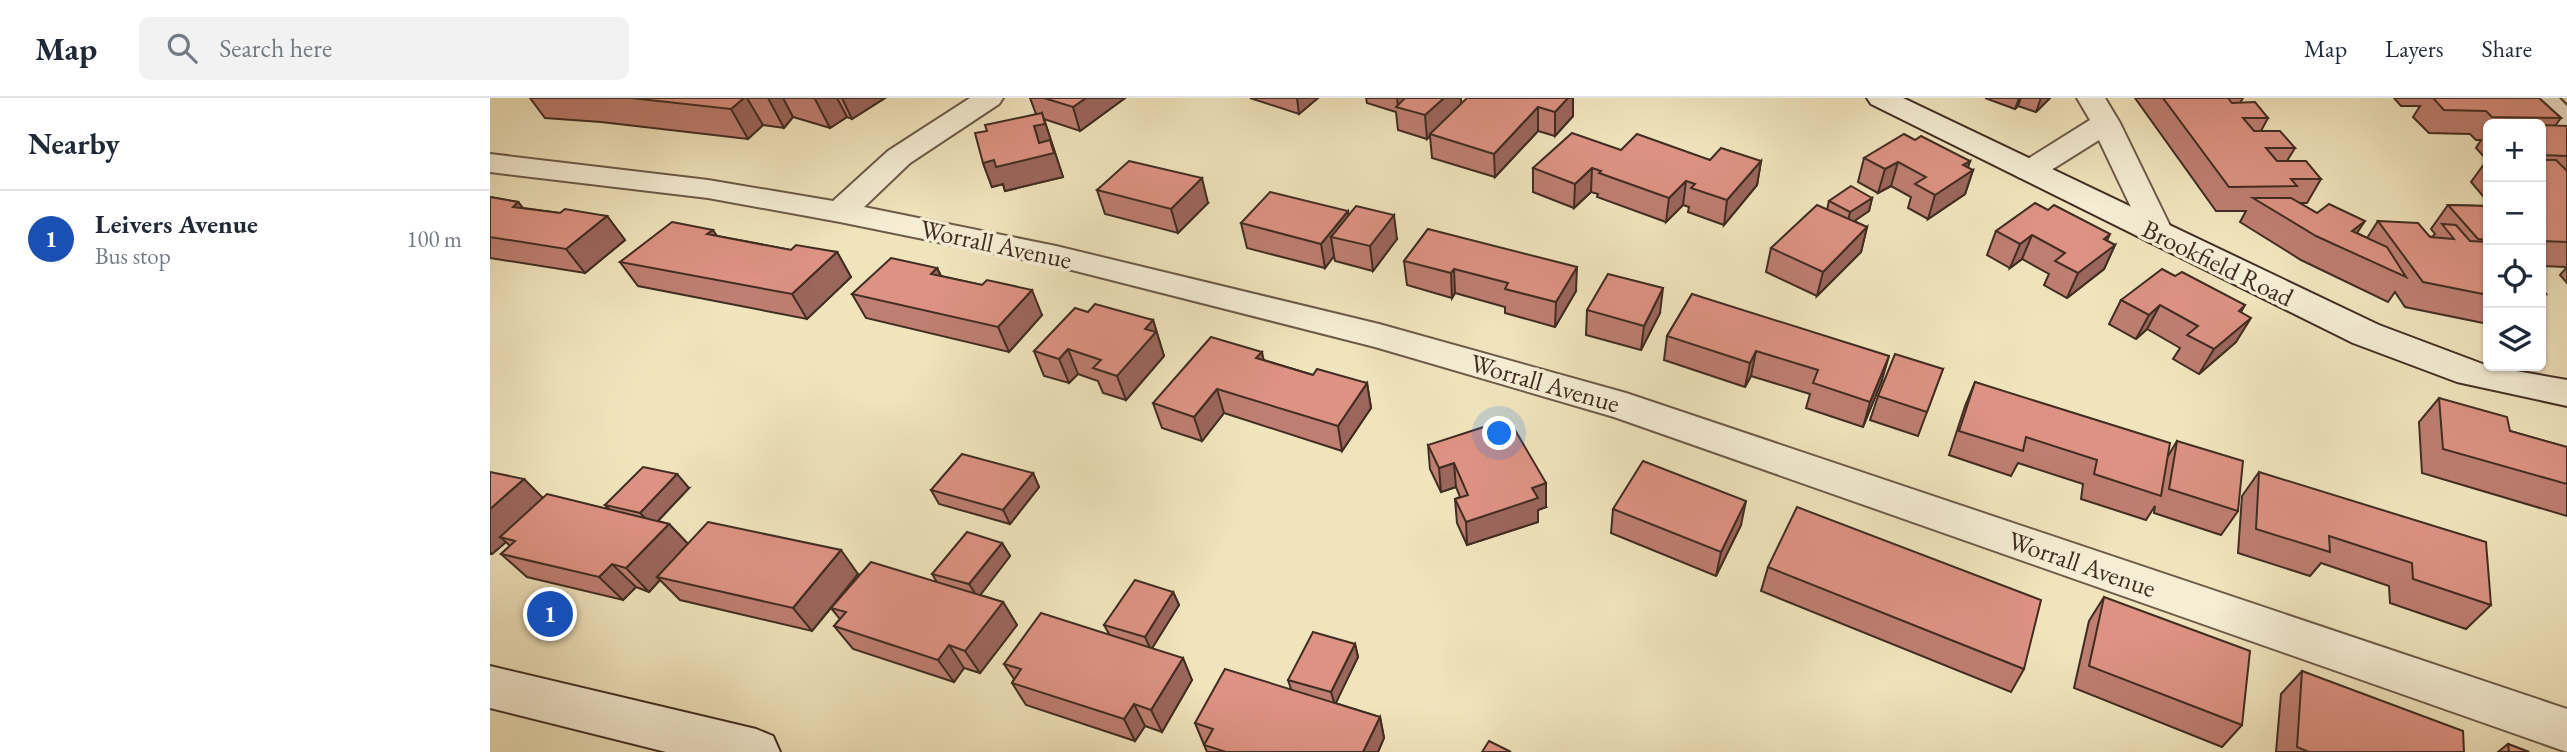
<!DOCTYPE html>
<meta charset="utf-8">
<style>
body{margin:0;font-family:"EB Garamond",serif;background:#f2f2f3;color:#1f2937}
.controls{position:absolute;right:21px;top:21px;display:grid;overflow:hidden;border-radius:10px;box-shadow:0 2px 5px #0004}
.controls button{width:63px;height:63px;display:grid;place-items:center;padding:0;border:0;border-bottom:2px solid #e0e1e3;background:#fff;color:#1f2937;font:35px sans-serif}
.you{position:absolute;left:1010px;top:336px;width:24px;height:24px;margin:-18px;border:5px solid #fff;border-radius:50%;background:#1a73e8;box-shadow:0 0 0 10px #1a73e833}
.badge{display:grid;place-items:center;width:46px;height:46px;border-radius:50%;background:#8f2418;color:#fff;font-size:23px;font-weight:700}
.pin{position:absolute;translate:-50% -50%;border:4px solid #fff;box-shadow:0 2px 7px #0006}
.list{margin:0;padding:0;list-style:none}
h2{display:flex;justify-content:space-between;align-items:center;height:91px;margin:0;padding:0 28px;font-size:30px}
h2 small{font-size:23px;font-weight:400;color:#747a83}
.list li{display:grid;grid-template-columns:46px 1fr auto;gap:21px;align-items:center;box-sizing:border-box;height:98px;padding:0 28px;border-top:2px solid #e0e1e3}
.list b{display:block;font-size:26px;white-space:nowrap}
.list p{margin:0;font-size:23px;white-space:nowrap;color:#747a83}
.list em{font-size:23px;font-style:normal;color:#747a83}
.icon{flex:none;width:38px;height:38px;fill:none;stroke:currentColor;stroke-width:2;stroke-linecap:round;stroke-linejoin:round}
.map{position:relative;flex:none;width:2077px;height:654px;overflow:hidden}
header{display:flex;align-items:center;gap:42px;box-sizing:border-box;height:98px;padding:0 35px;background:#fff;border-bottom:2px solid #e0e1e3}
header strong{font-size:33px}
nav{display:flex;gap:38px;margin-inline-start:auto;font-size:24px}
.search{width:490px;height:63px;background:#f2f2f3;display:flex;align-items:center;gap:18px;box-sizing:border-box;padding:0 24px;border-radius:10px;color:#747a83;font-size:26px}
main{display:flex}
aside{flex:1;background:#fff}
.map>svg:first-child{display:block}
</style>
<header>
<strong>Map</strong>
<div class="search"><svg class="icon" aria-label="search" viewBox="0 0 24 24"><circle cx="10" cy="10" r="6"/><path d="M15 15l6 6"/></svg>Search here</div>
<nav><a>Map</a><a>Layers</a><a>Share</a></nav>
</header>
<main>
<aside>
<h2>Nearby<small></small></h2>
<ul class="list">
<li><span class="badge" style="background:#1a4fb4">1</span><div><b>Leivers Avenue</b><p>Bus stop</p></div><em>100 m</em></li>
</ul>
</aside>
<div class="map">
<svg width="2077" height="654" viewBox="0 0 2077 654">
<rect width="100%" height="100%" fill="#f0e4bd"/>
<filter id="stains"><feTurbulence type="fractalNoise" baseFrequency=".00286" numOctaves="4"/><feColorMatrix values="0 0 0 0 .2 0 0 0 0 .09 0 0 0 0 .02 0 0 0 .5 -.17"/></filter>
<radialGradient id="worn" r=".72"><stop offset=".6" stop-color="#630" stop-opacity="0"/><stop offset="1" stop-color="#630" stop-opacity=".3"/></radialGradient>
<g fill="none" stroke-linecap="round" stroke-linejoin="round">
<defs>
<g id="street">
<path d="M480 0H513L509 6 420 65 374 109 566 148 889 226 1136 295 2077 611V654L1124 319 885 249 566 168 350 124 218 100 0 74V56L218 82 343 103 398 53Z"/>
<path d="M1587 0H1615L1630 25 1684 136 1679 143 1668 146 1657 143 1609 42 1550 79 1539 82 1528 79 1524 73 1528 67 1600 22Z"/>
</g>
<g id="secondary">
<path d="M1377 0H1413L1889 227 1998 268 2077 282V308L1967 284 1863 245 1381 6Z"/>
<path d="M2038 0H2069L2077 8V32L2067 29Z"/>
<path d="M0 568 266 631 283 638 290 654H176L0 610Z"/>
</g>
</defs>
<!-- street casing -->
<use href="#street" stroke="#6d5b49" stroke-width="4"/>
<!-- secondary casing -->
<use href="#secondary" stroke="#412d22" stroke-width="4"/>
<!-- street -->
<use href="#street" fill="#f5edd4" fill-rule="evenodd"/>
<!-- secondary -->
<use href="#secondary" fill="#f5edd4" fill-rule="evenodd"/>
</g>
<!-- wall -->
<g fill="#be7e71" stroke="#412d22" stroke-width="2">
<path d="M40 0H395L362 21 357 19 340 30 303 19 294 30 273 27 258 41 111 24 55 20Z"/>
<path d="M540 0H635L590 33 554 21 573 79 515 93 513 86 502 89 493 65 497 33 546 16Z"/>
<path d="M760 0H828L809 16Z"/>
<path d="M876 0H971V6L1083 0V18L1065 38 1048 33 1005 79 942 60 940 38 937 41 908 32 906 14 877 5Z"/>
<path d="M1495 0H1560L1546 14 1528 8 1525 11Z"/>
<path d="M1645 0H1753L1750 5 1778 20 1771 33 1805 50 1797 63 1831 81 1817 105H1810L1827 115 1877 140 1888 123 1942 139 1945 136 1941 131 1958 107 1998 108V226L1915 209 1905 194 1898 204 1811 162 1750 124 1756 113H1726Z"/>
<path d="M1904 0H2049L2071 20 2065 28H2077V185L2070 177 2077 169 2051 168V26H1998V104L1981 84 1997 62 1986 50 1991 42H1986L1980 36 1939 35 1923 19 1930 8H1911Z"/>
<path d="M1425 42 1480 63 1478 70 1483 72 1475 96 1438 121 1418 110 1421 99 1401 88 1388 95 1368 84 1374 60Z"/>
<path d="M1131 52 1220 62 1271 63 1267 87 1234 127 1198 114 1199 109 1193 107 1176 124 1107 99 1108 96 1101 94 1084 110 1043 94V70Z"/>
<path d="M607 92 718 105 688 135 615 116Z"/>
<path d="M0 99 28 104 33 110 70 115 117 118 135 142 95 175 0 160Z"/>
<path d="M1382 100 1379 113 1364 123 1377 129 1371 154 1327 198 1276 174 1281 150 1337 112 1339 103Z"/>
<path d="M858 113V118L907 141 883 173 845 163 844 158 835 170 757 150 751 125Z"/>
<path d="M938 131 1086 193 1065 229 1015 215V209L965 195 962 200 917 187 914 163Z"/>
<path d="M1506 133 1617 143 1625 147 1614 171 1577 200 1554 187 1559 176 1532 161 1520 170 1497 157Z"/>
<path d="M227 138 301 152 347 154 361 179 317 221 148 188 130 164Z"/>
<path d="M447 170 451 178 492 187 552 217 519 254 376 220 362 196Z"/>
<path d="M1685 178 1755 207 1751 214 1746 244 1709 276 1683 261 1690 250 1657 231 1646 241 1619 226 1631 202Z"/>
<path d="M2051 189 2056 196 2051 202Z"/>
<path d="M1202 196 1392 282 1373 329 1316 310 1320 296 1261 278 1255 289 1174 262 1177 238Z"/>
<path d="M1097 212 1170 215 1151 252 1096 237Z"/>
<path d="M598 214 663 222 674 258 636 302 613 295 608 283 588 276 579 285 554 278 544 253Z"/>
<path d="M774 262 823 277 877 285 881 310 852 353 734 315 712 343 672 330 663 305Z"/>
<path d="M1453 271 1428 338 1380 322 1388 298Z"/>
<path d="M1485 284 1678 358 1687 343 1748 413 1731 437 1664 415 1665 408 1656 422 1591 401 1593 386 1528 365 1521 378 1459 357 1475 308Z"/>
<path d="M1949 300 2020 333 2077 349V418L1932 375 1929 324Z"/>
<path d="M938 347 1056 409 1048 412V424L977 447 967 425 965 401 970 399 966 389 951 394 940 371Z"/>
<path d="M0 374 53 400 119 411 115 407 199 390 168 423 179 426 198 446 368 476 347 502 447 484 442 476 512 445 520 458 490 497 513 504 527 527 490 575 474 570 464 584 363 551 344 528 350 521 341 510 322 533 190 502 170 482 159 494 146 489 133 502 37 479 11 456 20 448 16 444 2 456H0Z"/>
<path d="M1769 374 2001 507 1976 531 1900 505 1899 488 1831 465 1820 478 1748 455 1752 398Z"/>
<path d="M543 375 549 389 520 426 449 406 441 392Z"/>
<path d="M1123 411 1251 427 1226 478 1121 435Z"/>
<path d="M1278 469 1534 571 1521 594 1271 493Z"/>
<path d="M683 494 689 507 662 550 702 582 672 634 655 628 645 643 536 607 522 585 524 581 514 566 619 536 614 527Z"/>
<path d="M1614 499 1752 627 1732 649 1584 590 1599 523Z"/>
<path d="M865 546 868 559 845 605 890 619 894 640 888 654H717L705 625 801 591 798 582Z"/>
<path d="M1812 573 1974 654H1786L1791 596Z"/>
<path d="M2018 646 2039 654H2008Z"/>
</g>
<!-- shaded-wall -->
<g fill="#9b665c" stroke="#412d22" stroke-width="2">
<path d="M254 0H257L273 27 258 41 241 11Z"/>
<path d="M278 0H293L303 19 294 30Z"/>
<path d="M326 0H347L357 19 340 30 325 1Z"/>
<path d="M352 0H395L362 21Z"/>
<path d="M596 0H635L590 33 583 9Z"/>
<path d="M807 0H828L809 16Z"/>
<path d="M907 0H918L908 9Z"/>
<path d="M954 0H971V8L940 36V38L937 41 935 17Z"/>
<path d="M1078 0H1083V18L1065 38V14Z"/>
<path d="M1529 0H1531L1528 8 1525 11Z"/>
<path d="M1551 0H1560L1546 14Z"/>
<path d="M1048 9V33L1005 79 1004 56Z"/>
<path d="M552 15 573 79 515 93 513 86 502 89 493 65 549 45 544 28Z"/>
<path d="M1271 63 1267 87 1234 127 1237 102Z"/>
<path d="M1480 63 1475 77 1483 72 1475 96 1438 121 1445 97 1473 67Z"/>
<path d="M1408 64 1401 88 1388 95 1395 71Z"/>
<path d="M1102 70 1101 94 1084 110 1085 86Z"/>
<path d="M712 80 718 105 688 135 681 111Z"/>
<path d="M1196 83 1193 107 1176 124 1179 100Z"/>
<path d="M1382 100 1379 113 1357 128 1360 114Z"/>
<path d="M28 104 47 128 23 109Z"/>
<path d="M858 113 861 138 841 139 844 158 835 170 831 146Z"/>
<path d="M904 117 907 141 883 173 880 148Z"/>
<path d="M117 118 135 142 95 175 76 151Z"/>
<path d="M1875 123 1859 147 1862 133Z"/>
<path d="M1377 129 1371 154 1327 198 1333 174Z"/>
<path d="M223 132 239 156 217 136Z"/>
<path d="M1620 136 1610 158 1625 147 1614 171 1577 200 1588 175 1614 141Z"/>
<path d="M1542 137 1532 161 1520 170 1530 146Z"/>
<path d="M347 154 361 179 317 221 302 196Z"/>
<path d="M1087 169 1086 193 1065 229 1066 204Z"/>
<path d="M447 170 459 195 441 176Z"/>
<path d="M964 171 965 195 962 200 961 175Z"/>
<path d="M1173 190 1170 215 1151 252 1154 228Z"/>
<path d="M542 192 552 217 519 254 508 229Z"/>
<path d="M1670 207 1657 231 1646 241 1659 217Z"/>
<path d="M1761 220 1746 244 1709 276 1724 251Z"/>
<path d="M663 222 674 258 636 302 627 278 655 231Z"/>
<path d="M578 251 588 276 579 285 569 261Z"/>
<path d="M1266 253 1261 278 1255 289 1260 265Z"/>
<path d="M772 254 777 278 766 260Z"/>
<path d="M1399 258 1392 282 1373 329 1380 304Z"/>
<path d="M877 285 881 310 852 353 848 328Z"/>
<path d="M727 291 734 315 712 343 704 319Z"/>
<path d="M964 365 966 389 951 394 949 370Z"/>
<path d="M543 375 549 389 520 426 513 412Z"/>
<path d="M187 376 199 390 163 428 150 415Z"/>
<path d="M34 381 58 405 10 439 16 444 2 456 0 454V411Z"/>
<path d="M1056 385V409L1048 412V424L977 447 976 424 1042 390Z"/>
<path d="M1256 403 1251 427 1226 478 1231 454Z"/>
<path d="M179 426 201 449 167 479 170 482 159 494 136 470Z"/>
<path d="M512 445 520 458 488 500 479 486Z"/>
<path d="M351 452 368 476 322 533 303 510Z"/>
<path d="M122 466 146 489 133 502 109 479Z"/>
<path d="M683 494 689 507 661 552 655 539Z"/>
<path d="M513 504 527 527 490 575 475 553Z"/>
<path d="M865 546 868 559 845 607 841 594Z"/>
<path d="M459 547 474 570 464 584 448 562Z"/>
<path d="M693 560 702 582 672 634 661 612Z"/>
<path d="M644 606 655 628 645 643 634 621Z"/>
<path d="M890 619 894 640 888 654H873Z"/>
</g>
<!-- building -->
<g fill="#dd9283" stroke="#412d22" stroke-width="2">
<path d="M141 0H254L241 11Z"/>
<path d="M554 0H596L583 9Z"/>
<path d="M915 0H954L935 17 906 9Z"/>
<path d="M977 0H1078L1065 14 1048 9 1004 56 940 36Z"/>
<path d="M1673 0H1738L1742 5 1765 4 1778 20H1753L1764 33H1790L1805 50H1776L1787 63H1816L1831 81H1801L1807 88 1739 89Z"/>
<path d="M1943 0H2049L2071 20 2002 19 1996 13 1954 12Z"/>
<path d="M552 15 555 26 544 28 549 45 560 42 564 55 506 69 504 62 493 65 485 35 497 33 495 27Z"/>
<path d="M2051 27 2077 28V58L2051 57Z"/>
<path d="M1082 35 1131 52 1147 36 1220 62 1231 50 1271 63 1237 102 1201 90 1205 86 1196 83 1179 100 1109 75 1111 73 1102 70 1085 86 1043 70Z"/>
<path d="M1414 36 1425 42 1431 38 1480 63 1473 67 1483 72 1445 97 1425 86 1436 79 1408 64 1395 71 1374 60Z"/>
<path d="M2051 62H2066L2077 73V144L2051 143Z"/>
<path d="M639 63 712 80 681 111 607 92Z"/>
<path d="M1361 88 1382 100 1360 114 1339 103Z"/>
<path d="M780 94 858 113 831 146 751 125Z"/>
<path d="M0 99 28 104 23 109 70 115 75 111 117 118 76 151 0 139Z"/>
<path d="M1763 100H1801L1827 115 1839 106 1875 123 1862 133 1897 149 1916 179 1826 138Z"/>
<path d="M1545 105 1558 112 1564 107 1620 136 1614 141 1625 147 1588 175 1565 163 1575 155 1542 137 1530 146 1506 133Z"/>
<path d="M1327 107 1377 129 1333 174 1281 150Z"/>
<path d="M1958 107 1998 108V142L1988 141Z"/>
<path d="M866 108 904 117 880 148 841 139Z"/>
<path d="M1888 123 1928 125 1940 139 1964 141 1952 126 1966 127 1980 143 1998 144V197L1933 184Z"/>
<path d="M182 124 223 132 217 136 301 152 306 147 347 154 302 196 130 164Z"/>
<path d="M938 131 1087 169 1066 204 1015 191 1018 185 964 171 961 175 914 163Z"/>
<path d="M401 160 447 170 441 176 492 187 497 182 542 192 508 229 362 196Z"/>
<path d="M1672 171 1685 178 1692 174 1755 207 1749 213 1761 220 1724 251 1697 237 1708 228 1670 207 1659 217 1631 202Z"/>
<path d="M1118 176 1173 190 1154 228 1097 212Z"/>
<path d="M2051 189 2056 196 2051 195Z"/>
<path d="M1202 196 1399 258 1380 304 1323 285 1328 272 1266 253 1260 265 1177 238Z"/>
<path d="M605 206 663 222 655 231 666 234 627 278 603 270 611 262 578 251 569 261 544 253 585 210 598 214Z"/>
<path d="M721 239 772 254 766 260 823 277 827 271 877 285 848 328 727 291 704 319 663 305Z"/>
<path d="M1405 256 1453 271 1437 314 1388 298Z"/>
<path d="M1485 284 1680 345 1671 398 1604 376 1607 362 1536 339 1533 353 1469 333Z"/>
<path d="M1949 300 2017 319 2020 333 2077 349V386L1953 351Z"/>
<path d="M1006 325 1013 336 1025 332 1056 385 1042 390 1048 400 976 424 965 401 978 397 964 365 949 370 938 347Z"/>
<path d="M1687 343 1753 363 1748 413 1679 391Z"/>
<path d="M472 356 543 375 513 412 441 392Z"/>
<path d="M1153 363 1256 403 1231 454 1123 411Z"/>
<path d="M153 369 187 376 150 415 115 407Z"/>
<path d="M0 374 34 381 0 411Z"/>
<path d="M1769 374 1996 444 2001 507 1923 481 1922 465 1839 438 1840 454 1766 431Z"/>
<path d="M57 396 179 426 136 470 122 466 109 479 11 456 25 443 10 439Z"/>
<path d="M1307 409 1551 502 1534 571 1278 469Z"/>
<path d="M218 424 351 452 303 510 167 479Z"/>
<path d="M477 434 512 445 479 486 442 476Z"/>
<path d="M381 464 513 504 475 553 459 547 448 562 344 528 356 514 341 510Z"/>
<path d="M645 482 683 494 655 539 614 527Z"/>
<path d="M1614 499 1760 553 1752 627 1599 568Z"/>
<path d="M551 515 693 560 661 612 644 606 634 621 522 585 531 571 514 566Z"/>
<path d="M823 534 865 546 841 594 798 582Z"/>
<path d="M735 571 890 619 873 654H736L714 647 723 631 705 625Z"/>
<path d="M1812 573 1973 633 1974 654H1819L1807 649Z"/>
<path d="M999 643 1021 654H992Z"/>
<path d="M2018 646 2039 654H2019Z"/>
</g>
<g text-anchor="middle" dominant-baseline="central" stroke-width="7" stroke-linejoin="round" paint-order="stroke">
<!-- street labels -->
<g font-size="26" fill="#412d22" stroke="#f5edd4">
<text transform="translate(506 146) rotate(12)">Worrall Avenue</text>
<text transform="translate(1728 165) rotate(26)">Brookfield Road</text>
<text transform="translate(1055 285) rotate(16)">Worrall Avenue</text>
<text transform="translate(1592 466) rotate(19)">Worrall Avenue</text>
</g>
</g>
<rect width="100%" height="100%" filter="url(#stains)"/>
<rect width="100%" height="100%" fill="url(#worn)"/>
</svg>
<div class="controls">
<button>+</button>
<button>−</button>
<button><svg class="icon" aria-label="locate" viewBox="0 0 24 24"><circle cx="12" cy="12" r="6"/><path d="M12 2v4M12 18v4M2 12h4M18 12h4"/></svg></button>
<button><svg class="icon" aria-label="layers" viewBox="0 0 24 24"><path d="M12 4l9 5-9 5-9-5zM3 14l9 5 9-5"/></svg></button>
</div>
<div class="you"></div>
<div class="pin badge" style="left:60px;top:516px;background:#1a4fb4">1</div>
</div>
</main>
